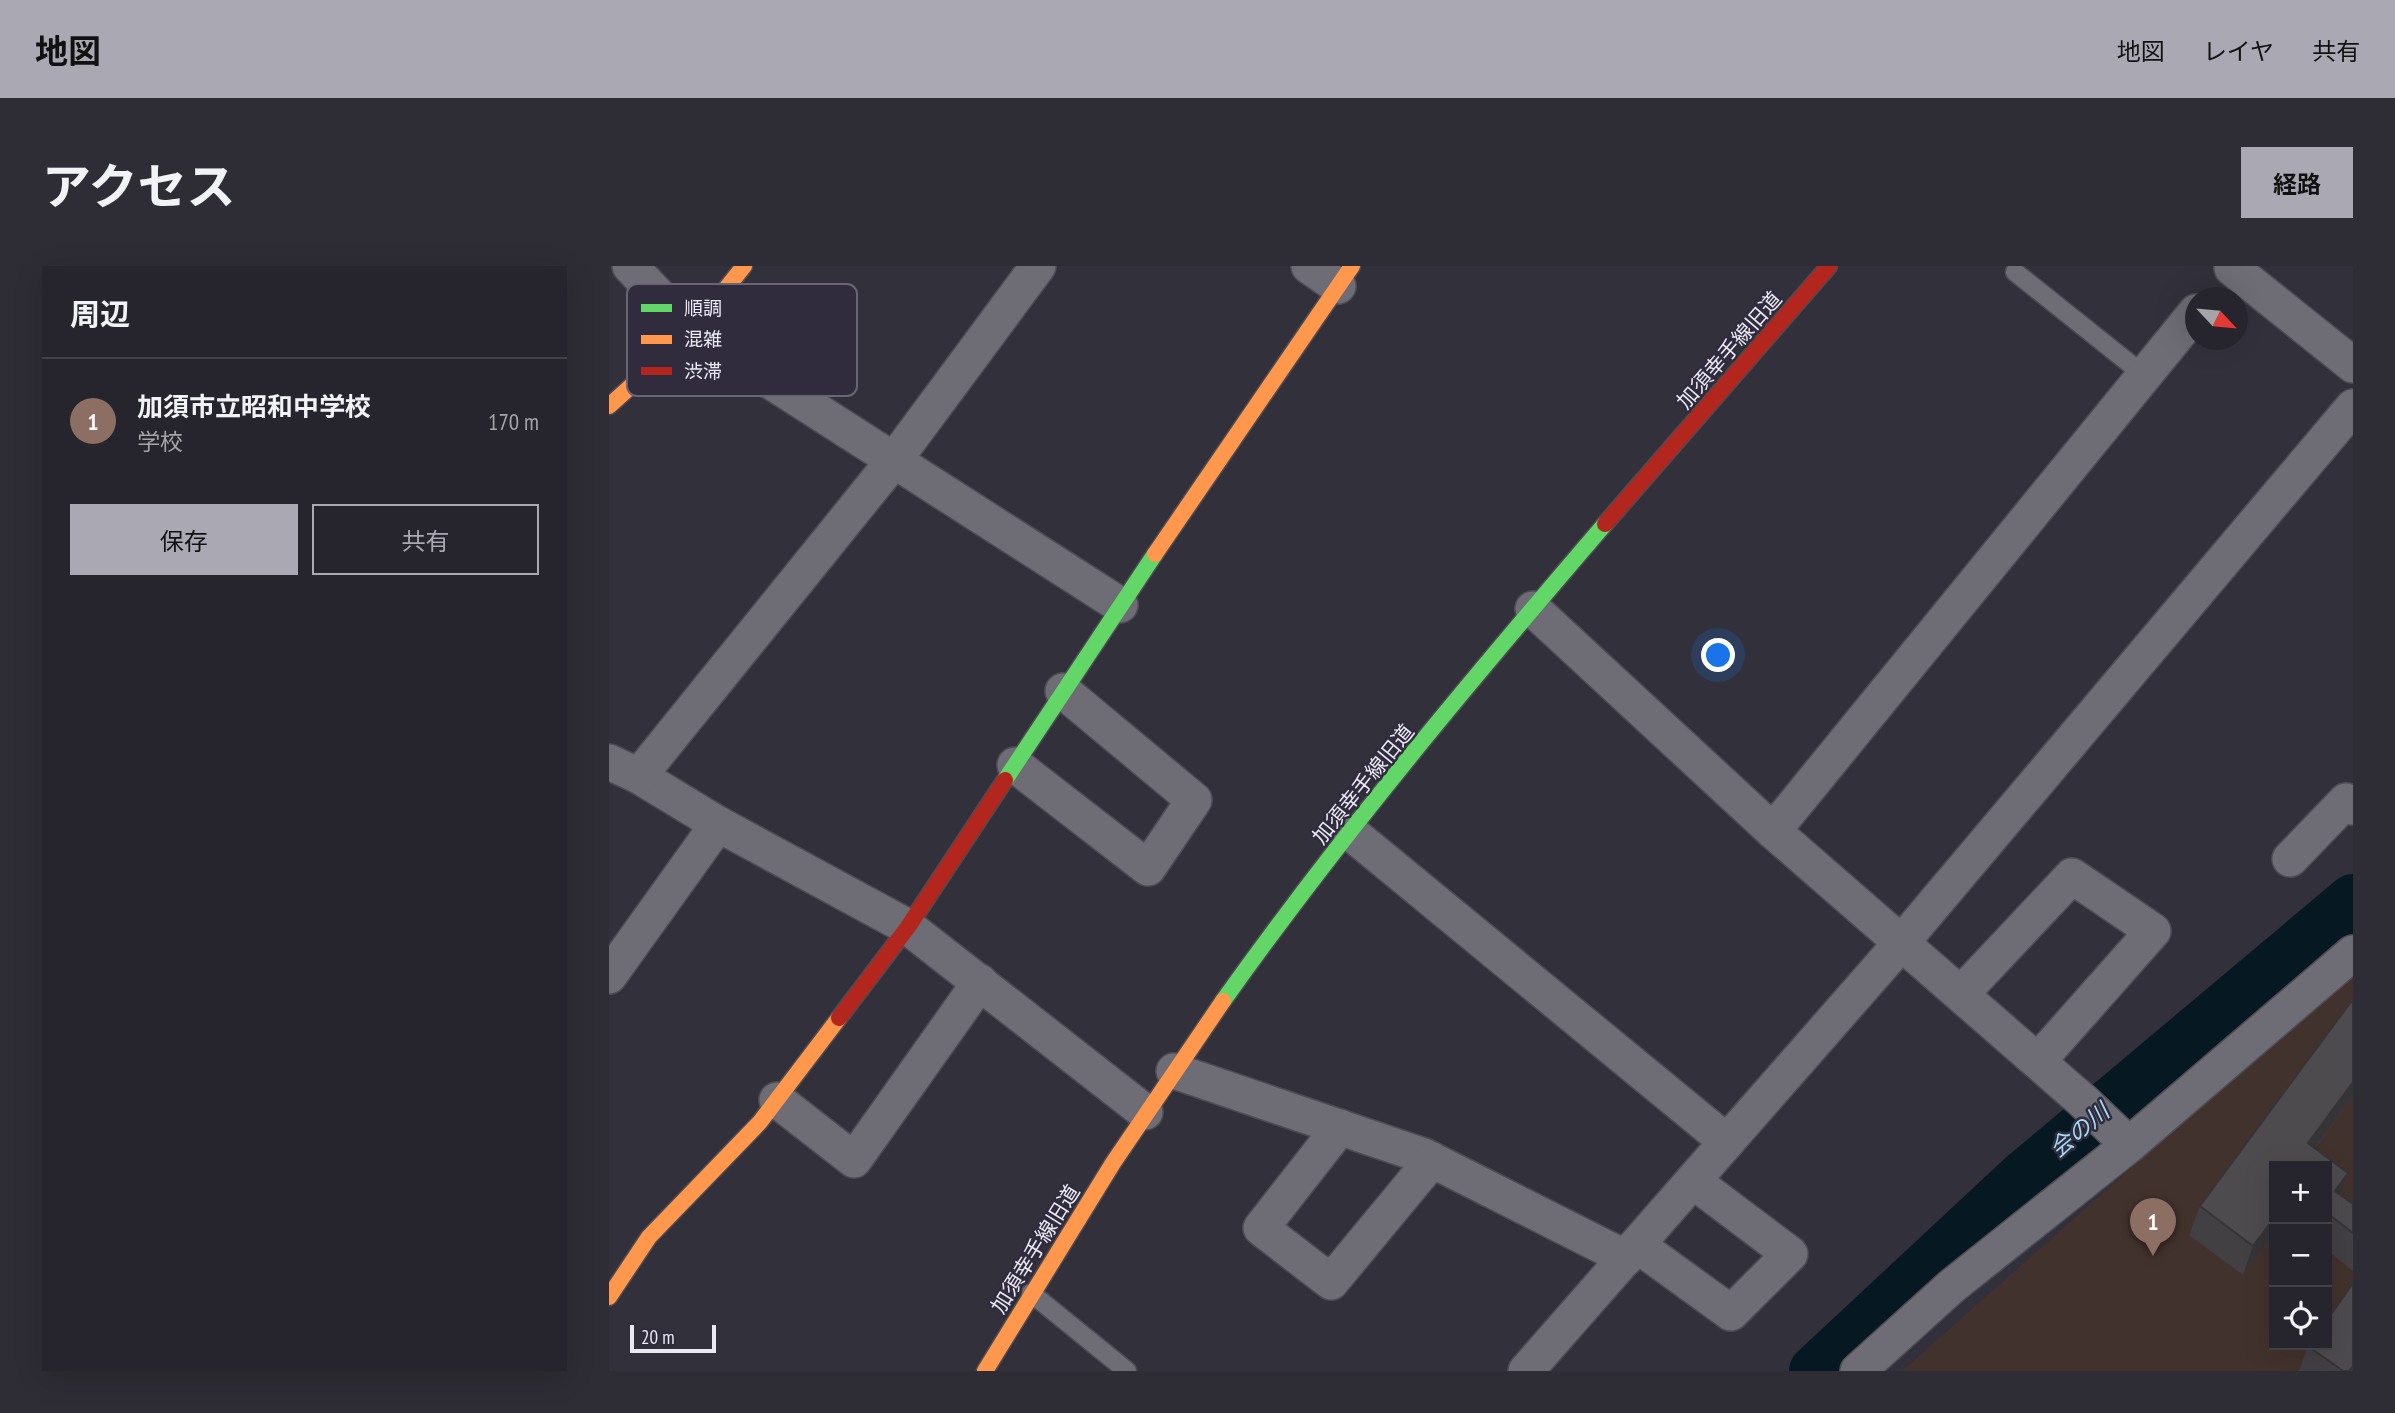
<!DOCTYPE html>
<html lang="ja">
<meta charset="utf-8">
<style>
body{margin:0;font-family:"PT Sans Narrow","Noto Sans JP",sans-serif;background:#2e2c34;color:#f1f3f6}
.controls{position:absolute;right:21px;bottom:21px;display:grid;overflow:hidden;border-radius:0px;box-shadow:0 7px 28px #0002}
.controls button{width:63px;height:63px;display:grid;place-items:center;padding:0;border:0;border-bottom:2px solid #424148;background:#26242c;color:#f1f3f6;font:35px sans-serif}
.compass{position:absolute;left:1576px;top:21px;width:63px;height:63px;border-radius:50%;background:#26242c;box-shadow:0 7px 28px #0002;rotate:116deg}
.scale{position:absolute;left:21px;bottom:18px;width:86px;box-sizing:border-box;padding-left:7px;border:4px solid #ebe9f4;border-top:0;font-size:19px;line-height:24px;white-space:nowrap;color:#ebe9f4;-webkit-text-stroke:5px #302c3e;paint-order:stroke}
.you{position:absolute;left:1110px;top:390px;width:24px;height:24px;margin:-18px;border:5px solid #fff;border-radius:50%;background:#1a73e8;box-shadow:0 0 0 10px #1a73e833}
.badge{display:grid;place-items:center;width:46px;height:46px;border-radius:50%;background:#aaa8b3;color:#fff;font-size:23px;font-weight:700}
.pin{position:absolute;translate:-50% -58px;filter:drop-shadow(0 2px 4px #0008)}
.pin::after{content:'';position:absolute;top:37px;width:24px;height:21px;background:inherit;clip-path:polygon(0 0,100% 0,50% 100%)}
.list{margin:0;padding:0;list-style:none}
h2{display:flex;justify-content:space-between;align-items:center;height:91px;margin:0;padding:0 28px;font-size:30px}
h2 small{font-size:23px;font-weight:400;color:#a4a4a9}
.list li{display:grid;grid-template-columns:46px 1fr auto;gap:21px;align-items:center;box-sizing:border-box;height:126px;padding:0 28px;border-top:2px solid #424148}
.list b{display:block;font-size:26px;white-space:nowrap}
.list p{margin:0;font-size:23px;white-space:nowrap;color:#a4a4a9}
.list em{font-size:23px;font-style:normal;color:#a4a4a9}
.actions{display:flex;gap:14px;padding:21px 28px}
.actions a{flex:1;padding:16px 0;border:2px solid #aaa8b3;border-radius:0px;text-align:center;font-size:24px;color:#aaa8b3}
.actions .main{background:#aaa8b3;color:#111}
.icon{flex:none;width:38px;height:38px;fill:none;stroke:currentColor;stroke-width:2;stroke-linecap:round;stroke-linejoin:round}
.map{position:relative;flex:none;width:1744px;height:1105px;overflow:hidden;border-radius:0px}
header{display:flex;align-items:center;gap:42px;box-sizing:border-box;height:98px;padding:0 35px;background:#aaa8b3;color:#111}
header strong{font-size:33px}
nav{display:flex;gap:38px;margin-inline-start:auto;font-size:24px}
.intro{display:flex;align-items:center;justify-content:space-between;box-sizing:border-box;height:168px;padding:0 42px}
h1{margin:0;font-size:49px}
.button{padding:18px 32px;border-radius:0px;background:#aaa8b3;color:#111;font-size:24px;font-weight:700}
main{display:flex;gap:42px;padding:0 42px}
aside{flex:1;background:#26242c;border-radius:0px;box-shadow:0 7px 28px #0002}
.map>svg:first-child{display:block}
</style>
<header>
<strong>地図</strong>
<nav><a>地図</a><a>レイヤ</a><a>共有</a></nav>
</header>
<div class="intro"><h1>アクセス</h1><a class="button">経路</a></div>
<main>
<aside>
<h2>周辺<small></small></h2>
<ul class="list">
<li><span class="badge" style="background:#8d6e63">1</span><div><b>加須市立昭和中学校</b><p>学校</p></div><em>170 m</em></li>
</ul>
<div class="actions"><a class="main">保存</a><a>共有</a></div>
</aside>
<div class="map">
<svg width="1744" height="1105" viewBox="0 0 1744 1105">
<rect width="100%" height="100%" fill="#32303a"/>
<!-- education -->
<path fill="#42322d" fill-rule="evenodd" d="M1744 705V1105H1293ZM1665 900H1718V1079H1665Z"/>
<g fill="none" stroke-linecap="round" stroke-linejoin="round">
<!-- river -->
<path stroke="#061922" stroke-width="52" d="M1206 1105 1413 912 1744 634"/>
<defs>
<g id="lane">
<path d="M1406 6 1535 109"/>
<path d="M422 1027 518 1105"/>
</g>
<g id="street">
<path d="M21 0 83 65 511 339"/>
<path d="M700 0 729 20"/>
<path d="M1623 2 1744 99"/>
<path d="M924 343 1164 565 1474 835 1520 879"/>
<path d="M0 496 30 510 109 558 299 661 536 846"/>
<path d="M406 499 539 602 585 534 454 425"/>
<path d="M30 510 286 193 429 0"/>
<path d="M1164 565 1587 46"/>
<path d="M741 566 1118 876"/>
<path d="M1681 593 1737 535 1744 541"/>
<path d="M0 710 109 558"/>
<path d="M1352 728 1463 610 1544 665 1429 795"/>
<path d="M565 805 815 890 1017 992"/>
<path d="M168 834 245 894 371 716"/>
<path d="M731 861 652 962 722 1016 823 894"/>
<path d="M1028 979 1122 1047 1181 988 1084 915"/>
<path d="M917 1105 1293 676 1744 141"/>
<path d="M1249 1105 1343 1020 1520 879 1744 687"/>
</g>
<g id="fast">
<path d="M396 514 546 288"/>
<path d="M614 735C732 569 863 413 996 258"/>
</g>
<g id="slow">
<path d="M0 140 83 65 135 0"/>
<path d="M546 288 743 0"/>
<path d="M0 1031 40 971 151 856 230 752"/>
<path d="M376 1105 504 897 614 735"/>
</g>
<g id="jam">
<path d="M996 258 1220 0"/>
<path d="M230 752 299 661 396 514"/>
</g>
</defs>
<!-- lane casing -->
<use href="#lane" stroke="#4d4b53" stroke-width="21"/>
<!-- street casing -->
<use href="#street" stroke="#4d4b53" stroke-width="38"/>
<!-- fast casing -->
<use href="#fast" stroke="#4d4b53" stroke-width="19"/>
<!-- slow casing -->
<use href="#slow" stroke="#4d4b53" stroke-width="19"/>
<!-- jam casing -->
<use href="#jam" stroke="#4d4b53" stroke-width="19"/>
<!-- lane -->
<use href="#lane" stroke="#6e6c75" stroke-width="18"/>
<!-- street -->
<use href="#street" stroke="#6e6c75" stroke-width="35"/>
<!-- fast -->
<use href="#fast" stroke="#63d668" stroke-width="16"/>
<!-- slow -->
<use href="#slow" stroke="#ff974d" stroke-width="16"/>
<!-- jam -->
<use href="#jam" stroke="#b3261e" stroke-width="16"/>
</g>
<!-- wall -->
<g fill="#434043">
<path d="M1744 830 1706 882 1739 907 1732 928 1744 938V1005L1718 984V900H1665V972L1663 970 1634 1009 1580 969 1591 940Z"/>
<path d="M1699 1080 1744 1105H1690Z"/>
</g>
<!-- shaded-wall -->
<g fill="#373437">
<path d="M1744 816V830L1692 900 1699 877Z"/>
<path d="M1739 907 1729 937 1726 925Z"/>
<path d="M1665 952V963L1663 970 1634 1009 1644 980Z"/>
</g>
<!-- building -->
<g fill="#4e4b4e" stroke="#373437" stroke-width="2">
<path d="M1744 733V816L1699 877 1739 907 1726 925 1744 938V967L1718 947V900H1665V952L1644 980 1591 940Z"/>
<path d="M1744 1017V1100L1740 1105H1734L1699 1080 1700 1079H1718V1054Z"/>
</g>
<g text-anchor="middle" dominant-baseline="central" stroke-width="5" stroke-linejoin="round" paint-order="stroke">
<!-- street labels -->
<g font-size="21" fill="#ebe9f4" stroke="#302c3e">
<text transform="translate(1120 84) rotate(-49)">加須幸手線旧道</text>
<text transform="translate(754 518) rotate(-51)">加須幸手線旧道</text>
<text transform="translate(426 983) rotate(-58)">加須幸手線旧道</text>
</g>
<!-- water labels -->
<g font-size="23" font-style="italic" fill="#a2dbf5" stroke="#302c3e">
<text transform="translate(1470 864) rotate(-40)">会の川</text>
</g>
</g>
<!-- legend -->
<rect x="18" y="18" width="230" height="112" rx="10" fill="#302c3e" stroke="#686575" stroke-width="2"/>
<rect x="32" y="38" width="31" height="8" fill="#63d668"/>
<rect x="32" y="69" width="31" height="9" fill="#ff974d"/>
<rect x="32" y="101" width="31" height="8" fill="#b3261e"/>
<g font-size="19" fill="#ebe9f4">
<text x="75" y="49">順調</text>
<text x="75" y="80">混雑</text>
<text x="75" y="112">渋滞</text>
</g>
</svg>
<div class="controls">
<button>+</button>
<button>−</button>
<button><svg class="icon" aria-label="locate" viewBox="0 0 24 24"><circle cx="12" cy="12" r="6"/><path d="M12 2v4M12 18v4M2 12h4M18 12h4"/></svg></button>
</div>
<svg class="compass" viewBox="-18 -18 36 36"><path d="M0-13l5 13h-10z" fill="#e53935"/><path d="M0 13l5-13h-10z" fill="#a4a4a9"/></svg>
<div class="scale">20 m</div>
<div class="you"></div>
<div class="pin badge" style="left:1544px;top:990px;background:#8d6e63">1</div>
</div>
</main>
